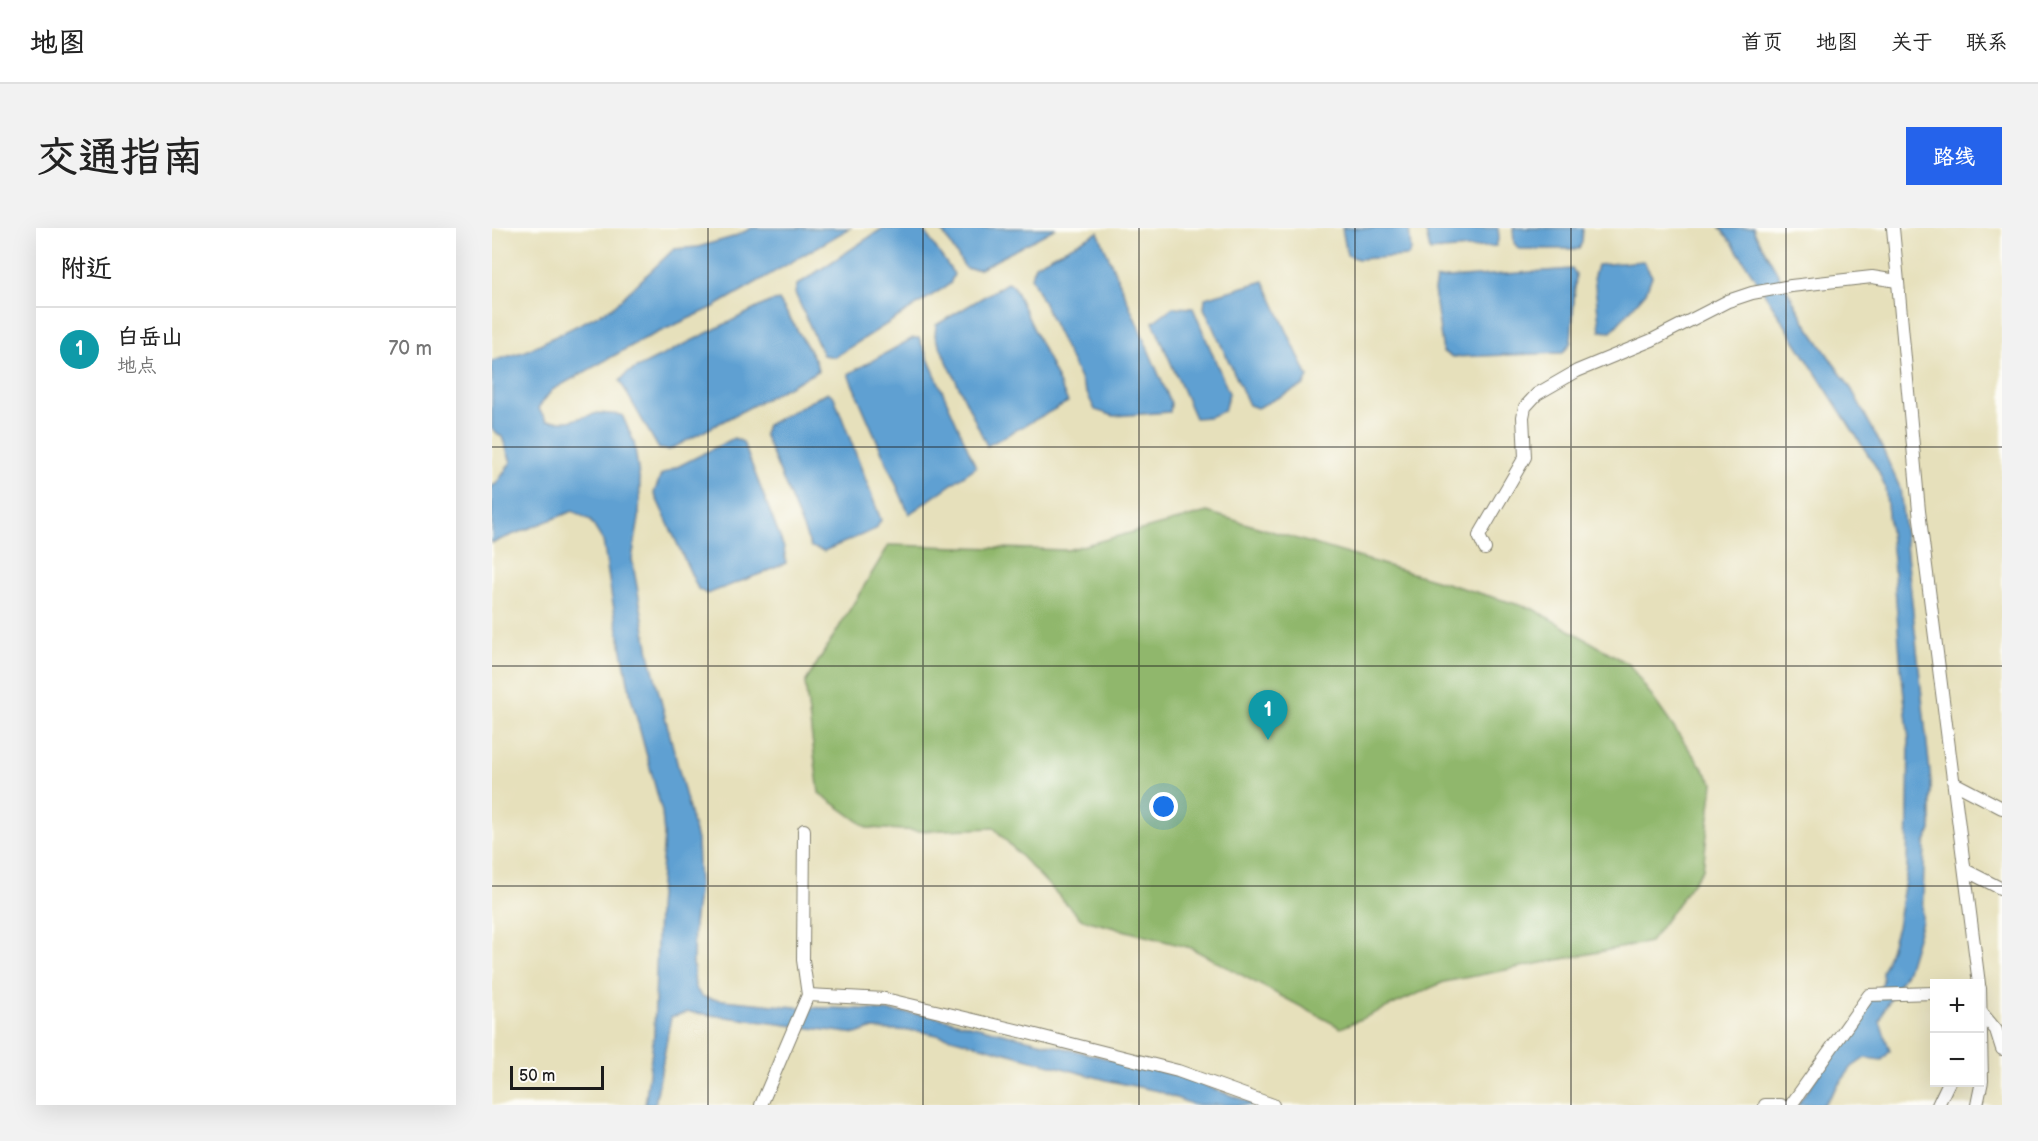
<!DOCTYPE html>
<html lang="zh">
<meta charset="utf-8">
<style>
body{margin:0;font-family:"Balsamiq Sans","LXGW WenKai TC",sans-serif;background:#f2f2f2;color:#222}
.controls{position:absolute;right:18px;bottom:18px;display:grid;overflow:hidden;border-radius:0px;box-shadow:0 6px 24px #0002}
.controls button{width:54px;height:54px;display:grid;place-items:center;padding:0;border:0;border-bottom:2px solid #e0e0e0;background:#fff;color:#222;font:30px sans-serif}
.scale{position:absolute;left:18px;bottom:15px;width:94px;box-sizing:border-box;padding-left:6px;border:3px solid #1c1c1c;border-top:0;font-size:16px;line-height:21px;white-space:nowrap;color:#1c1c1c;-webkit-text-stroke:4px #fdfcf7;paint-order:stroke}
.you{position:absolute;left:672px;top:579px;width:21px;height:21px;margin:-15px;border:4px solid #fff;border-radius:50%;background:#1a73e8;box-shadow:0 0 0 9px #1a73e833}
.badge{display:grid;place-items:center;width:39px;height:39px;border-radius:50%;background:#2563eb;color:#fff;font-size:20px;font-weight:700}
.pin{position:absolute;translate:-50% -50px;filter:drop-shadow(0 2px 3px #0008)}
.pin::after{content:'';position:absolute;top:32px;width:21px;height:18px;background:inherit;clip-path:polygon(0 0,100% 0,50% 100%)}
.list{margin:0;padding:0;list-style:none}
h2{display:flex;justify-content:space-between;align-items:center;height:78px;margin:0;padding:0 24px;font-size:26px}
h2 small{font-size:20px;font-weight:400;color:#767676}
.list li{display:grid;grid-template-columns:39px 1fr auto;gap:18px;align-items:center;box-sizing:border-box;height:84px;padding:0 24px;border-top:2px solid #e0e0e0}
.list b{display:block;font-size:22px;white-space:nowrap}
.list p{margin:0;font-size:20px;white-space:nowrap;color:#767676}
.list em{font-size:20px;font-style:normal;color:#767676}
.map{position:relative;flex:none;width:1510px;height:877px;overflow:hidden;border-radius:0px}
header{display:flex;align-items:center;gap:36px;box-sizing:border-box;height:84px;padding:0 30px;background:#fff;border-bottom:2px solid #e0e0e0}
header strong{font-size:28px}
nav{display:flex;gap:33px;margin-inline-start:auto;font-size:21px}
.intro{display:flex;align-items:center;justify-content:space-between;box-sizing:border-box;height:144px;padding:0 36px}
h1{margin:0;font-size:42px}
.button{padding:15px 27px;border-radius:0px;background:#2563eb;color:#fff;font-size:21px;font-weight:700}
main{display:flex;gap:36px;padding:0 36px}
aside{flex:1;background:#fff;border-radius:0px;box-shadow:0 6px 24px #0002}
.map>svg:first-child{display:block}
</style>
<header>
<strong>地图</strong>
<nav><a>首页</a><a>地图</a><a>关于</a><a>联系</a></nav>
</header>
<div class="intro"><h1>交通指南</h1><a class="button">路线</a></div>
<main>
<aside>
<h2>附近<small></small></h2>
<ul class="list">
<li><span class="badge" style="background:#0f9aa8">1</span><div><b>白岳山</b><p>地点</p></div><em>70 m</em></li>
</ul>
</aside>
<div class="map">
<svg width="1510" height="877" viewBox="0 0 1510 877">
<rect width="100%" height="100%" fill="#fdfcf7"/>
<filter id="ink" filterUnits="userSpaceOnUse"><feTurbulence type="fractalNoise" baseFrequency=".0167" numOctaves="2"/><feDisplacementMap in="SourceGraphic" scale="12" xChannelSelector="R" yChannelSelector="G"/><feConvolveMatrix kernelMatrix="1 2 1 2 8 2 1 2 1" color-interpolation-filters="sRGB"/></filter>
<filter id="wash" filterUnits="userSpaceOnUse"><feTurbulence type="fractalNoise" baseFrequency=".008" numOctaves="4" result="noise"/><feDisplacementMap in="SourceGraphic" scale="24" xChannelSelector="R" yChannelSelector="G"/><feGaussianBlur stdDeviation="1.35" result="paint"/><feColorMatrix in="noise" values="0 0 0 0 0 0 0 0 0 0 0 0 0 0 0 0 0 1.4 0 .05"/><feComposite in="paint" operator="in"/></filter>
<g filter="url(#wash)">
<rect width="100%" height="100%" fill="#e6e0bb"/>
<!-- forest -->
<path fill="#90b76c" stroke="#566a44" stroke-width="1.5" d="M715 284 1041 381 1137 436 1221 555 1211 641 1158 714 952 754 849 800 699 720 589 691 502 600 428 603 376 600 327 565 313 455 397 317 575 322Z"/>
<!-- water -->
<g fill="#5fa0d2" stroke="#3e5e77" stroke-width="1.5">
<path d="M260 0H358L222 79 152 111 60 162 46 180 55 193H77L106 185 130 187 142 214 148 255 147 291 140 331 158 430 205 612 207 657 202 697 201 734 203 759 209 768 220 771 304 779 370 781 436 787 680 846 766 877H702L666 863 618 853 459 810 426 803 378 801 364 806 196 784 179 789 163 877H153L162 806 166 681 172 607 170 584 139 469 120 371 111 313 98 292 81 283 0 315V258L4 256 19 234 10 209 0 201V133L34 123 120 80 182 21 206 19 241 9Z"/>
<path d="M391 0H430L462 46 458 56 343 129 331 127 303 65 305 57Z"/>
<path d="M448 0H564L488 41H474Z"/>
<path d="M850 0H917L919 22 916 28 866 31 855 27Z"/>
<path d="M933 0H1006L1007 9 1004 18 938 23Z"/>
<path d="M1021 0H1091L1090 14 1087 21H1027L1022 15Z"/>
<path d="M1228 0H1262V3L1315 97 1360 162 1387 213 1408 260 1439 554V602L1433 616 1430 693 1415 743 1392 782 1388 794 1398 823 1390 832 1373 830 1360 839 1331 877H1305L1391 754 1390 744 1395 732 1405 699 1415 641 1417 512 1409 441 1401 331 1393 259 1386 242 1239 13Z"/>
<path d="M606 4 679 175 678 184 622 188 603 182 539 49 543 37Z"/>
<path d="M1151 33 1160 48 1154 64 1119 104 1108 103 1102 48 1105 37Z"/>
<path d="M1080 41 1084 46 1079 114 1071 125 961 129 951 124 942 62 944 51Z"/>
<path d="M772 53 816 149 812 157 765 180 757 177 712 80 713 70Z"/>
<path d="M515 55 521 57 576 174 495 218 443 108 444 97Z"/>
<path d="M287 72 324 133 326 143 177 222 167 221 128 153 135 145 277 74Z"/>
<path d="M681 79 701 80 737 165 732 183 717 189 703 190 661 94Z"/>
<path d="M421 110H427L484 239 417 286 356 146Z"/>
<path d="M336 164 342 169 389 292 384 301 332 323 319 319 272 206 275 197Z"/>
<path d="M242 210 251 214 292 320 294 335 276 343 215 366 206 361 162 265 169 247Z"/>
</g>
</g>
<g filter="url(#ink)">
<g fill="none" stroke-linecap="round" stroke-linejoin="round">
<defs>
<g id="minor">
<path d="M1401 0 1427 283 1487 756"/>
<path d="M993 321 987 308 1033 229 1031 189 1033 179 1045 166 1085 143 1160 112 1236 73 1260 65 1299 58 1380 49 1405 53"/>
<path d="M1462 555 1510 580"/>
<path d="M1473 642 1510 661"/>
<path d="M316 767 393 771 532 804 686 843 781 877"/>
<path d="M1489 784 1504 802 1510 821"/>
<path d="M269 877 316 767 311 732 312 602"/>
<path d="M1273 877H1289"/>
<path d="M1299 877 1377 767 1442 765"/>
<path d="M1446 877 1457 854"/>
<path d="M1485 877 1490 853 1488 760"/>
</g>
</defs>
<!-- minor casing -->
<use href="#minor" stroke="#817e6c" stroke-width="14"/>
<!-- minor -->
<use href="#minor" stroke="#fff" stroke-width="12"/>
</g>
</g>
<!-- grid -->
<path fill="none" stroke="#1c1c1c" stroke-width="1.5" stroke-opacity="0.55" d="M216 0V877M431 0V877M647 0V877M863 0V877M1079 0V877M1294 0V877M0 219H1510M0 438H1510M0 658H1510"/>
</svg>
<div class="controls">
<button>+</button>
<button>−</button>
</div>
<div class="scale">50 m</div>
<div class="you"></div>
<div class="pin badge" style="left:776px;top:512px;background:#0f9aa8">1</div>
</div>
</main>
